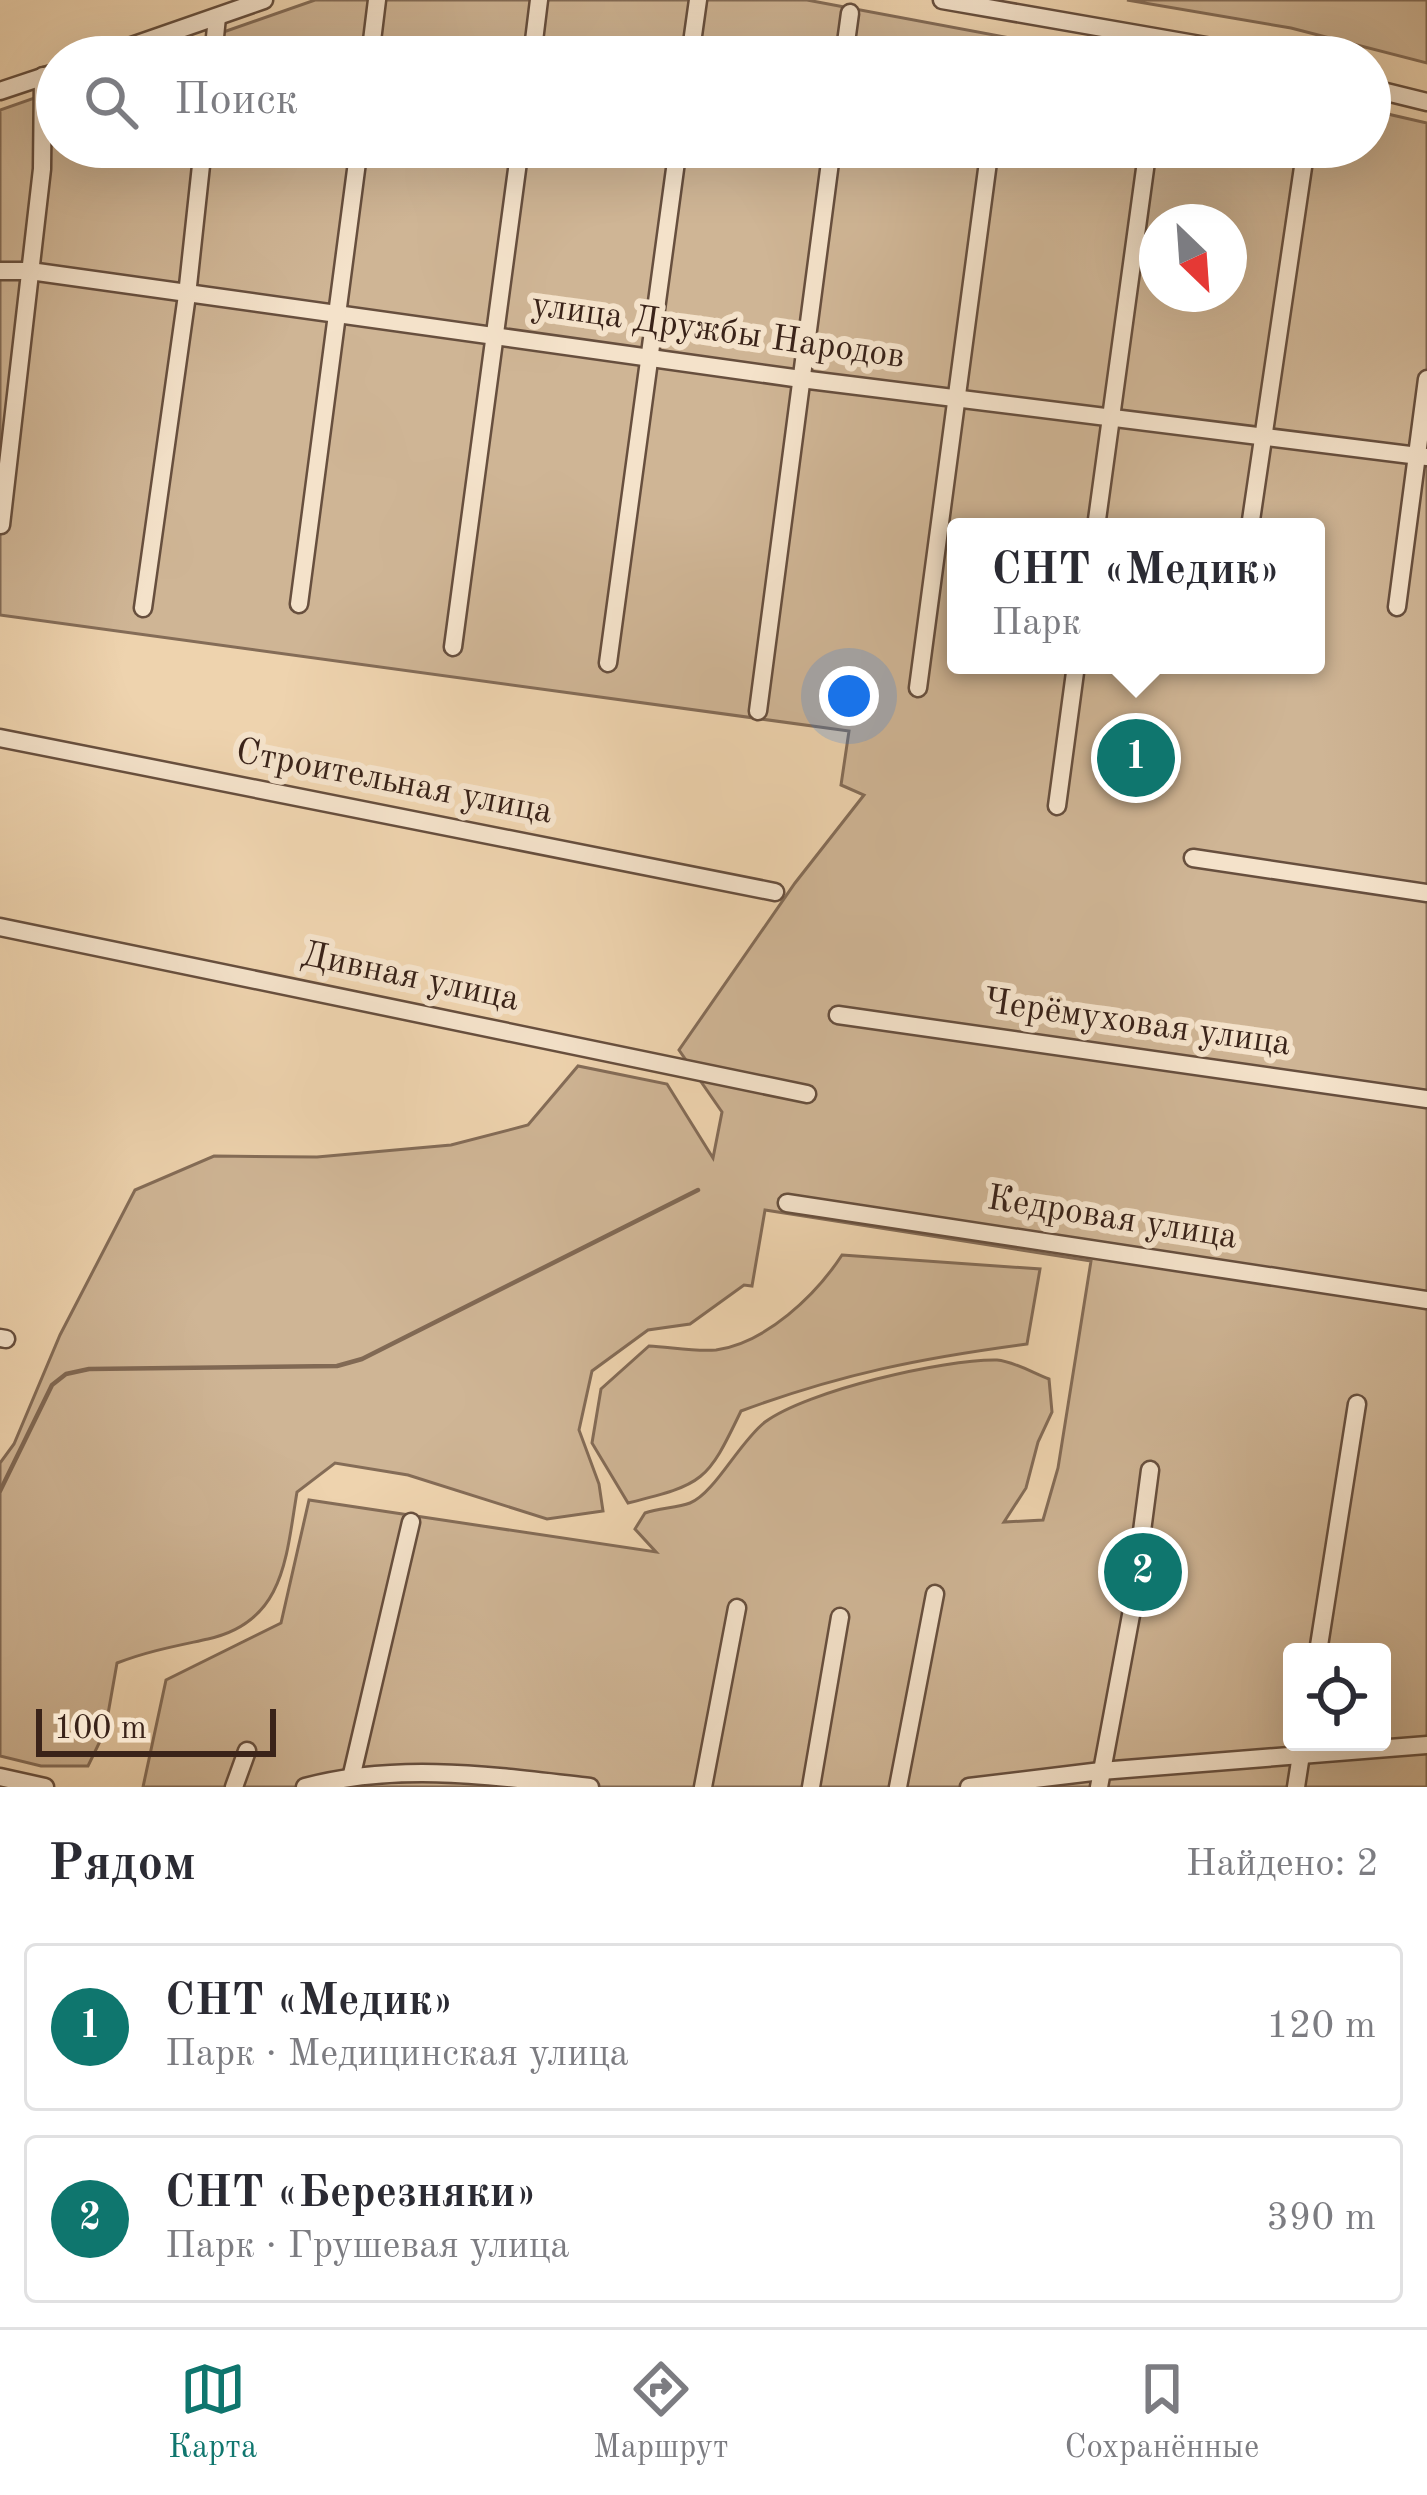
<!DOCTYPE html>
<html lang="ru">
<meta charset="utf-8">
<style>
body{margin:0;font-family:"Old Standard TT",serif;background:#f2f2f3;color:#2b2b33}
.controls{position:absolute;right:36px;bottom:36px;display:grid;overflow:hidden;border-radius:12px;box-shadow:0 12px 48px #0002}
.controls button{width:108px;height:108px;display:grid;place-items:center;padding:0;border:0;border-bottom:3px solid #e1e1e2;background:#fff;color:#2b2b33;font:60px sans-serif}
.compass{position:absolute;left:1139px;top:204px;width:108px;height:108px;border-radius:50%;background:#fff;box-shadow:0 12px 48px #0002;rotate:155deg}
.scale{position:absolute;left:36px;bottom:30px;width:240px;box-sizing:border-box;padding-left:12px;border:6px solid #3a2319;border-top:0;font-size:33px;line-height:42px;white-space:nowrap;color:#3a2319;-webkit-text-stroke:9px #f4e2ca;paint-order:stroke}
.you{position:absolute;left:849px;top:696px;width:42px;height:42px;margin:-30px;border:9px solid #fff;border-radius:50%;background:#1a73e8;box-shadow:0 0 0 18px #1a73e833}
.badge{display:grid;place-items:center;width:78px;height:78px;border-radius:50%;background:#0f766e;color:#fff;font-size:39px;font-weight:700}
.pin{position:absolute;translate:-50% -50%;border:6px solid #fff;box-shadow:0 3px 12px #0006}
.popup{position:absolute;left:947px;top:518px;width:378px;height:156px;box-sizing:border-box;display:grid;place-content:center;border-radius:12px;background:#fff;filter:drop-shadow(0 3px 9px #0005);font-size:39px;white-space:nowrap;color:#7c7c81}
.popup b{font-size:45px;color:#2b2b33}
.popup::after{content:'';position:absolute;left:50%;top:100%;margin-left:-24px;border:24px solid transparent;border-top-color:#fff}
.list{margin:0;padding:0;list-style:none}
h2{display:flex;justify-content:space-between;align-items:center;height:156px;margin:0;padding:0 48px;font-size:51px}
h2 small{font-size:39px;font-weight:400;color:#7c7c81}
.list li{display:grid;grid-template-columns:78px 1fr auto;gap:36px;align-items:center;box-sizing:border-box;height:168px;margin:0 24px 24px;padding:0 24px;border:3px solid #e1e1e2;border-radius:12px}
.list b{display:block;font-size:45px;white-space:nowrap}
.list p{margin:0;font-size:39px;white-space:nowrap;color:#7c7c81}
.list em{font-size:39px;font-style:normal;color:#7c7c81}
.icon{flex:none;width:66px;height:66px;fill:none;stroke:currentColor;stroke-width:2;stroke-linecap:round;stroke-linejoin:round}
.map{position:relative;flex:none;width:1427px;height:1787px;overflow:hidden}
.search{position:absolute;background:#fff;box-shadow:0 12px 48px #0002;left:36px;right:36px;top:36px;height:132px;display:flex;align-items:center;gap:30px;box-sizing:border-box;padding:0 42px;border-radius:66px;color:#7c7c81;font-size:45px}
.sheet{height:540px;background:#fff}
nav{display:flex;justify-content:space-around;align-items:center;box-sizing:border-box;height:168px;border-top:3px solid #e1e1e2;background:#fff;font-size:33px;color:#7c7c81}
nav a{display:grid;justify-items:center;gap:6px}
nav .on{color:#0f766e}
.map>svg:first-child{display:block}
</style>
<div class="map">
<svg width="1427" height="1787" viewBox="0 0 1427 1787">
<rect width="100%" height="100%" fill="#eed3ae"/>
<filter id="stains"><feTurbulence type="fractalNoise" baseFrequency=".00167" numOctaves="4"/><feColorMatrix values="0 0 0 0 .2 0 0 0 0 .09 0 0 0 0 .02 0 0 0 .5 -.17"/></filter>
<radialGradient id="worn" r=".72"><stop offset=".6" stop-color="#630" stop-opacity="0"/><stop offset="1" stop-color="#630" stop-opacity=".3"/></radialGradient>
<!-- green -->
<g fill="#cfb595" stroke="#846c57" stroke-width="3" fill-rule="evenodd">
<path d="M315 0H807L1112 57H152Z"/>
<path d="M1127 0H1427V63L1291 28Z"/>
<path d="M57 90V147H1370V110L1427 123V1787H143L166 1680 281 1623 309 1500 656 1552 635 1529 645 1513C659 1508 677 1508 690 1503 714 1494 740 1441 765 1422 807 1391 943 1359 997 1360 1013 1361 1033 1373 1049 1379L1052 1412 1038 1442 1026 1488 1004 1522 1043 1520 1058 1468 1091 1261 765 1210 752 1286 744 1285 690 1324 648 1330 592 1371 579 1430 599 1484 603 1511 547 1519 408 1475 335 1463 297 1492C286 1557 285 1622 208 1639 176 1646 148 1651 117 1663L105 1731 88 1766H41L0 1756V1463L14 1444 60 1335 135 1190 214 1156 317 1157 451 1145 528 1125 578 1066 667 1084 713 1158 722 1112 679 1050 795 883 864 795 841 785 849 731 0 615V110ZM1157 222H1229V294H1157ZM956 527H1316V665H956ZM1292 1652H1382V1742H1292Z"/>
<path d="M842 1255 1040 1269 1027 1344C921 1358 841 1374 741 1411 707 1482 704 1484 628 1503L592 1443 601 1389 649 1346C670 1347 695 1352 716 1350 766 1343 816 1295 842 1255Z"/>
</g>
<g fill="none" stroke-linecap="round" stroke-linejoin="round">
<!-- stream -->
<path stroke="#816954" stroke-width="4.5" d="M0 1491 52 1385 66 1374 89 1369 337 1366 362 1359 698 1190"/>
<defs>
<g id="minor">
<path d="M942 0 1269 57"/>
<path d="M100 57 264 0"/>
<path d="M213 57 217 17"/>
<path d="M370 57 377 0"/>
<path d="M532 57 539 0"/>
<path d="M690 57 698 0"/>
<path d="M844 57 850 13"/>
<path d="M1370 88 1427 102"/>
<path d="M0 91 57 72"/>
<path d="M0 271H30L801 379 1427 457"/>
<path d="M1 525 42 169 43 76"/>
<path d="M1096 527 1148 147"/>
<path d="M1250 527 1306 147"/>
<path d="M299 604 359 147"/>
<path d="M1397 607 1427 379"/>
<path d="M143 608 187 295 203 147"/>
<path d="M453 647 520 147"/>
<path d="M608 663 678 147"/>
<path d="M918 688 990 147"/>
<path d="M758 711 832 147"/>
<path d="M0 738 775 892"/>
<path d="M1057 806 1076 665"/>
<path d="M1193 858 1427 893"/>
<path d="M0 927 807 1094"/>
<path d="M838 1015 1427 1099"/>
<path d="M787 1203 1427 1300"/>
<path d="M0 1338 6 1339"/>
<path d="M1318 1652 1357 1404"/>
<path d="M352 1774 411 1522"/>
<path d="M0 1777 45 1787"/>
<path d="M234 1787 247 1751"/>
<path d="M305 1787C399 1762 494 1776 590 1787"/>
<path d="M703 1787 737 1608"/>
<path d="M811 1787 840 1617"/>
<path d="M898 1787 935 1594"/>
<path d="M969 1787 1101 1771 1427 1745"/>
<path d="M1099 1787 1131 1615 1150 1470"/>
<path d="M1296 1787 1303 1742"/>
</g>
</defs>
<!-- minor casing -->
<use href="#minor" stroke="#674f3e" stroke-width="21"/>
<!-- minor -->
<use href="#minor" stroke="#f4e2ca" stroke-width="16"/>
</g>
<g text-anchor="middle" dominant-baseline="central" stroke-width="12" stroke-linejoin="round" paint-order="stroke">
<!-- street labels -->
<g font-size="36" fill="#3a2319" stroke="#f4e2ca">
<text transform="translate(718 332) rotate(8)">улица Дружбы Народов</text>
<text transform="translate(394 783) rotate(11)">Строительная улица</text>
<text transform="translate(410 978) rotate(12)">Дивная улица</text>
<text transform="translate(1137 1024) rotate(8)">Черёмуховая улица</text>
<text transform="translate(1112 1219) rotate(9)">Кедровая улица</text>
</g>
</g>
<rect width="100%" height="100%" filter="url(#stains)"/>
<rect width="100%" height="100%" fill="url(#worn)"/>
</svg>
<div class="controls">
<button><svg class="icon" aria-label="locate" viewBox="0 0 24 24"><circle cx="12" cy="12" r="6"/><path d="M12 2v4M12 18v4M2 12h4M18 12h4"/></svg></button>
</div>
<svg class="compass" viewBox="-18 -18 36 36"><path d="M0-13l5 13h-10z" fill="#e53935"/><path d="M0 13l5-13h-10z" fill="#7c7c81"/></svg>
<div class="scale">100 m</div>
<div class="you"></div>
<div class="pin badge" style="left:1136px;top:758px">1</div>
<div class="popup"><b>СНТ «Медик»</b>Парк</div>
<div class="pin badge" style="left:1143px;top:1572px">2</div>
<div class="search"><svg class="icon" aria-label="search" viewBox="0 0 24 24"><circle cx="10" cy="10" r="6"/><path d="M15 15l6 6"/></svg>Поиск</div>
</div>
<section class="sheet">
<h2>Рядом<small>Найдено: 2</small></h2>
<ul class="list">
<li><span class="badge">1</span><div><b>СНТ «Медик»</b><p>Парк · Медицинская улица</p></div><em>120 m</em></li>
<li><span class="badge">2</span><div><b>СНТ «Березняки»</b><p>Парк · Грушевая улица</p></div><em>390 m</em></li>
</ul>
</section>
<nav>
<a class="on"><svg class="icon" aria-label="map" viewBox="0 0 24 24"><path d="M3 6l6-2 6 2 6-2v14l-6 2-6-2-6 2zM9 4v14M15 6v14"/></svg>Карта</a>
<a><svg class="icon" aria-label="directions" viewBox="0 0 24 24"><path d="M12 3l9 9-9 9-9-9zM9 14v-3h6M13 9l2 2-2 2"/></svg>Маршрут</a>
<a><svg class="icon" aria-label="saved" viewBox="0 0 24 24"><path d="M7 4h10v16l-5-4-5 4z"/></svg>Сохранённые</a>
</nav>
